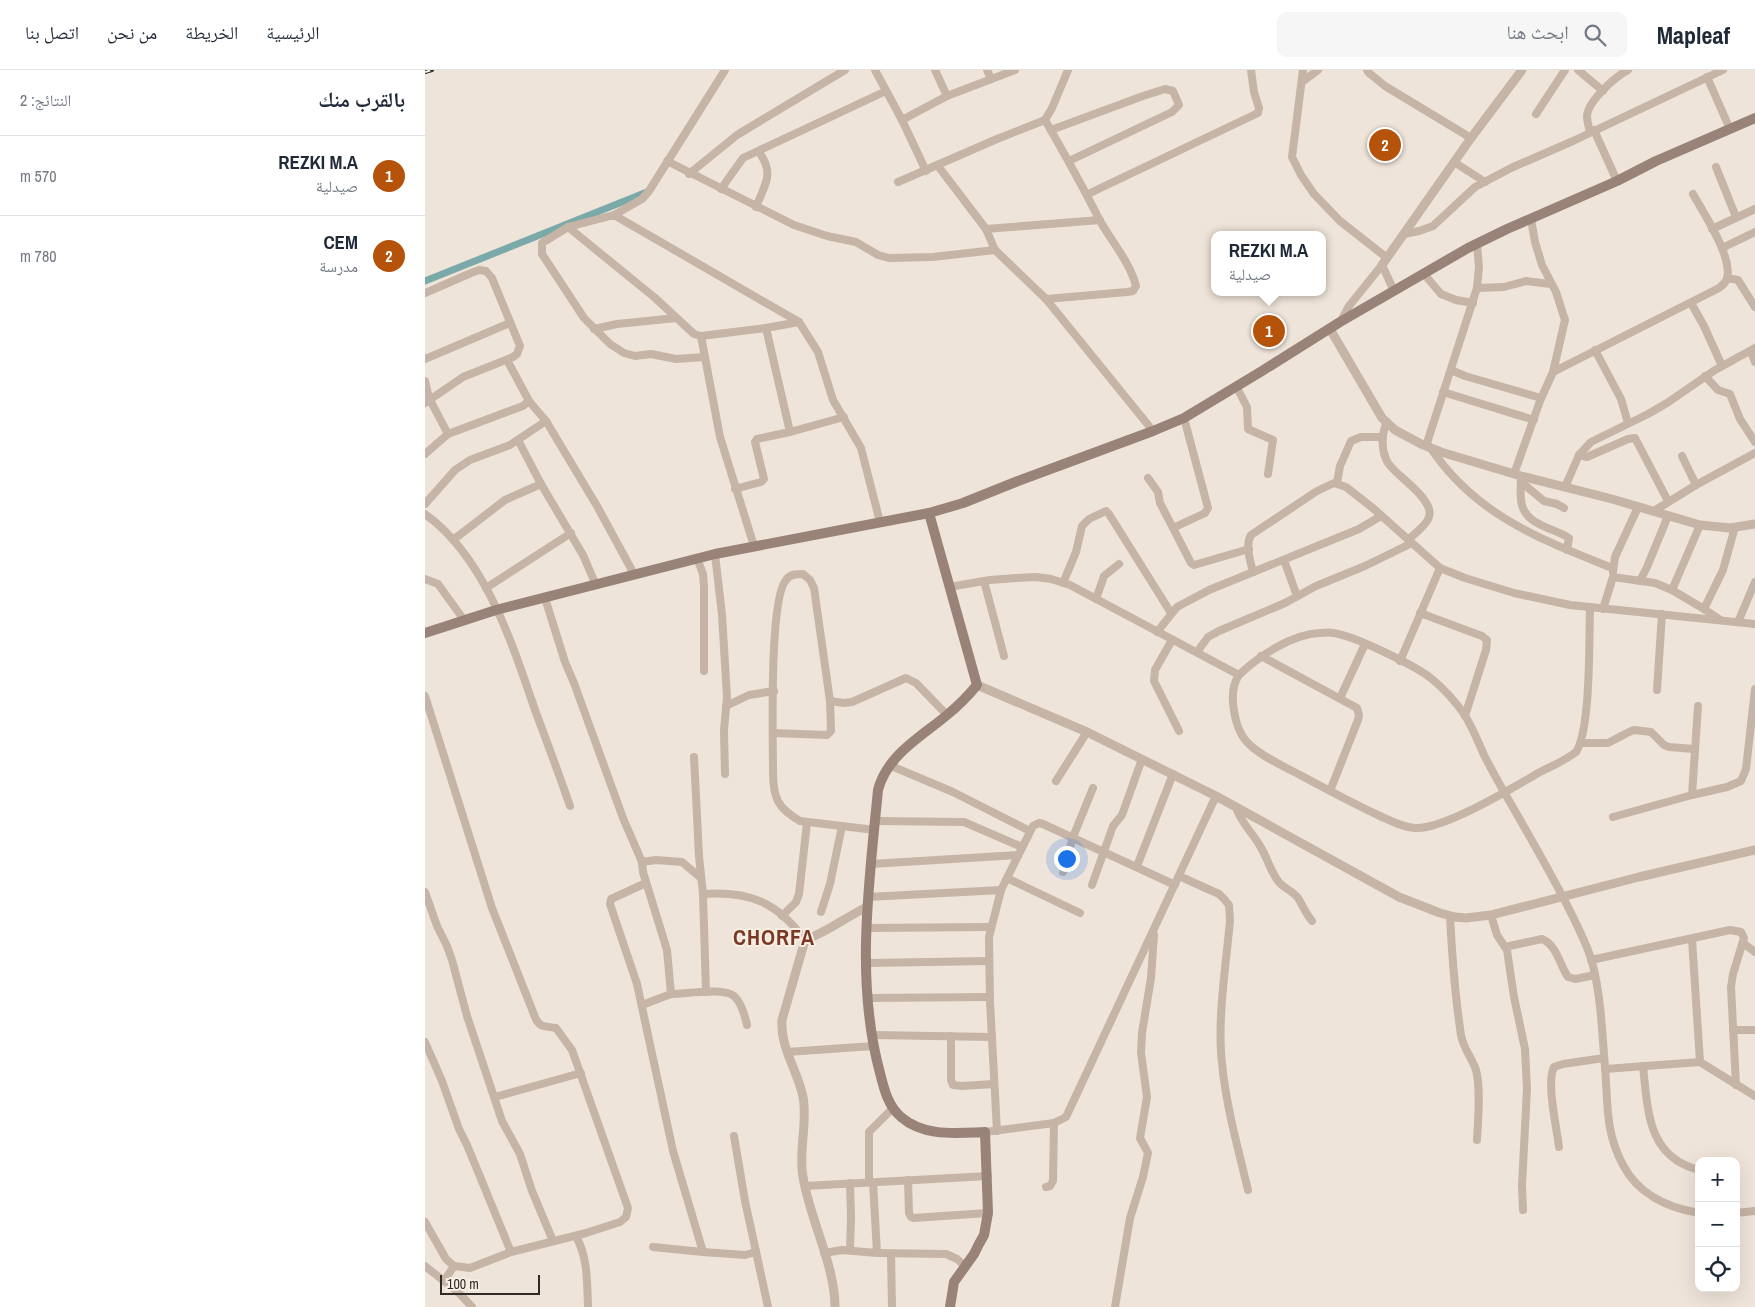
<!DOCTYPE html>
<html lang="ar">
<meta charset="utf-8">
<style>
body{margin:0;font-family:"Archivo Narrow","Noto Naskh Arabic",sans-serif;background:#f6f6f7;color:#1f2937;direction:rtl}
.controls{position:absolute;right:15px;bottom:15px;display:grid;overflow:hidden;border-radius:10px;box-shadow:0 5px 20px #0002}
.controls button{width:45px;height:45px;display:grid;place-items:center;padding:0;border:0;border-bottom:1px solid #e0e1e3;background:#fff;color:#1f2937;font:25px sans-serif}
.scale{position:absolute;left:15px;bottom:12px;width:100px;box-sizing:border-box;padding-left:5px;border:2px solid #322a26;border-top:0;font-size:14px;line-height:18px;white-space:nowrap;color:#322a26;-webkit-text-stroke:4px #f7eee4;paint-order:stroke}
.you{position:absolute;left:641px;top:788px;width:18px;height:18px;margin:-12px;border:4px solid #fff;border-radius:50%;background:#1a73e8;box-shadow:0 0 0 8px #1a73e833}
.badge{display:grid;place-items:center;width:32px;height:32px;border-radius:50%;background:#b45309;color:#fff;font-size:16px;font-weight:700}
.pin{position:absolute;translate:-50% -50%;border:2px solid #fff;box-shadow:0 1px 5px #0006}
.popup{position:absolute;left:786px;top:161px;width:115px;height:65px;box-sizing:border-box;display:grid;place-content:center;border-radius:10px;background:#fff;filter:drop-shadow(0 1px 4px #0005);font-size:16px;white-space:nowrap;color:#747a83}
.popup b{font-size:19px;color:#1f2937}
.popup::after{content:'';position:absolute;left:50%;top:100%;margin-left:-10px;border:10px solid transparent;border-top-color:#fff}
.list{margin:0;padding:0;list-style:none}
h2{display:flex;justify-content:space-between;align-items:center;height:65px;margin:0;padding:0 20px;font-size:21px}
h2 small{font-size:16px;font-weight:400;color:#747a83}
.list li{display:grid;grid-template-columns:32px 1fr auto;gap:15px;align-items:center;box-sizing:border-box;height:80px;padding:0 20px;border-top:1px solid #e0e1e3}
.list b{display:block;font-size:19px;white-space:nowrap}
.list p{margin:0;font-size:16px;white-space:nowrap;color:#747a83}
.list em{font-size:16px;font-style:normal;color:#747a83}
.icon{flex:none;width:28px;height:28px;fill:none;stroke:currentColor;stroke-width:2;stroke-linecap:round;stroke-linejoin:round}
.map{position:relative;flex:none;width:1330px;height:1237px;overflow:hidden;direction:ltr}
header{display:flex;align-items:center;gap:30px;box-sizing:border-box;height:70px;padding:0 25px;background:#fff;border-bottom:1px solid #e0e1e3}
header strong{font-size:24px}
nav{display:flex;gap:28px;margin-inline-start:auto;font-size:18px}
.search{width:350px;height:45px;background:#f6f6f7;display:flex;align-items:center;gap:12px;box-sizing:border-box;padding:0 18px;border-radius:10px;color:#747a83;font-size:19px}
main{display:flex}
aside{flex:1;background:#fff}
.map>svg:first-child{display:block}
</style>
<header>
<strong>Mapleaf</strong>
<div class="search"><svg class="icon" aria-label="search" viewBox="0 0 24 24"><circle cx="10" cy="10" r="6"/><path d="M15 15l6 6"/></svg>ابحث هنا</div>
<nav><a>الرئيسية</a><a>الخريطة</a><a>من نحن</a><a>اتصل بنا</a></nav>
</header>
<main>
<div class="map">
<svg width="1330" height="1237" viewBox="0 0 1330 1237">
<rect width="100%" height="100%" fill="#efe4d9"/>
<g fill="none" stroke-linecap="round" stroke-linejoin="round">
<!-- canal -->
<path stroke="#7aa9aa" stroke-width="7" d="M0 211 222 122"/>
<!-- minor -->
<g stroke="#c6b4a6" stroke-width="8">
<path d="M450 0 477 50 501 101"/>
<path d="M510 0 522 26"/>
<path d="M562 0 566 9"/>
<path d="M878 0 867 87 876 105 889 124 915 151 962 188"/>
<path d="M942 0 944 3 960 16 1046 68"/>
<path d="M1153 0 1178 21"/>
<path d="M1282 7 1305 59"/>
<path d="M877 12 893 0"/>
<path d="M1111 44 1140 0"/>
<path d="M477 50 522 26 590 0"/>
<path d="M620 50C639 83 657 115 674 149 686 171 705 192 711 216L708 221 702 222 621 229"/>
<path d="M626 60 718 26 740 19 748 21 754 35 747 42 644 91"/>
<path d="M1169 60 1192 111"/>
<path d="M1165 62C1164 57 1162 52 1162 46 1163 31 1190 7 1203 0"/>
<path d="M242 91 369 155 402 166 431 172 453 185 464 188 508 187 570 180"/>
<path d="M1029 92 1060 112"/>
<path d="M513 96 561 159 570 180 621 229 728 361"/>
<path d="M1291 97 1311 147"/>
<path d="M264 104 312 65 420 0"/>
<path d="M473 112 572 69 620 50 627 38 643 0"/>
<path d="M296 119 318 88 461 21"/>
<path d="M663 124 833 43 834 38 829 22 826 0"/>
<path d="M331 137C340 114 350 104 334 82"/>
<path d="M189 145 217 129 224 121 300 0"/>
<path d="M1106 149 1110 172 1117 195 1131 222 1140 250 1128 302"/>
<path d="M143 157 229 227 269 264 276 266 341 258 374 252"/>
<path d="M561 159 675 150"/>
<path d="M1287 159 1330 139"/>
<path d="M979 164 994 161 1008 156 1050 117 1086 98 1148 71 1298 0"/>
<path d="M1297 178 1330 162"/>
<path d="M999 204 1016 224 1031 230 1048 233"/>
<path d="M1302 208 1313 210 1330 237"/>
<path d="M1052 218 1079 217 1101 211 1125 214"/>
<path d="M0 223 46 203 54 200 61 201 67 208 95 276 92 284 88 287 38 307 0 333"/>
<path d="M1266 233 1279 256 1297 296"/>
<path d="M916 251 924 236 957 195 969 221"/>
<path d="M341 258 365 362 419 347"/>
<path d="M169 259 192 254 251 248"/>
<path d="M276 266 295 367 329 476"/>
<path d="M1170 280 1196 329 1203 353"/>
<path d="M1326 282 1330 292"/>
<path d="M280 287 251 289 226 284 210 286 199 283 185 274 159 248 117 184V173L143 157 189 145 374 252 393 282 408 330 436 378 455 452"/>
<path d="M0 289 85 253"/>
<path d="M82 290 104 331"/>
<path d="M1026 300 1040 306 1116 328"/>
<path d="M1280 306 1293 320 1305 324 1315 349 1330 372"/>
<path d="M0 311 4 328 23 364"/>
<path d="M811 316 822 337 823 359 848 370 843 404"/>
<path d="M1018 322 1109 350"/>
<path d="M759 348 783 438 780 443 748 458 766 493 769 495 824 479"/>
<path d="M962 352C956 365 956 381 963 393 971 406 1010 429 1004 447 1002 455 989 464 983 470"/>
<path d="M93 370 116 414 158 485 171 515"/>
<path d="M1001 376 1052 218 1054 197 1052 174"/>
<path d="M1005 377C1050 445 1115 469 1187 498"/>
<path d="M0 384 23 364 98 336 104 331 121 351 172 436 209 504"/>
<path d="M1154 385 1162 387 1203 369 1210 368 1243 431"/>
<path d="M1257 386 1271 415"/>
<path d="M1089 404 1115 331 1128 302 1294 218C1297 216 1300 213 1302 209 1308 187 1279 144 1268 124"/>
<path d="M1096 406C1096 414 1095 422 1096 430 1098 455 1127 457 1144 468L1142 480"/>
<path d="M723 408 733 422 735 433 748 458"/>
<path d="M1096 412 1119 431 1132 434 1139 438"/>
<path d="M912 413 915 396 926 371 936 367H957"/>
<path d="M1140 417 1154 385 1166 372 1223 344 1242 333 1290 300 1330 278"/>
<path d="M310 419 336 412 339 409 330 372 332 369 365 362"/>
<path d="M0 434 30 400 45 390 85 375 121 351"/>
<path d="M1229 441 1271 415 1330 383"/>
<path d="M0 444C60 487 87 573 110 640 122 672 134 704 145 736"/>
<path d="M28 470 80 430 116 414"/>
<path d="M290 484 297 545 302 627 299 660 300 704"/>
<path d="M272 488 278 504 279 516V601"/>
<path d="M859 490 872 526"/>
<path d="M828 502C825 490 820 476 826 465L892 421 909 413 921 417 949 439 1015 498 1040 508 1089 523 1145 535 1330 554"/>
<path d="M1188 502 1190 487 1213 437"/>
<path d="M0 509 13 514 39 550"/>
<path d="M559 511 579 586"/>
<path d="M1215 511 1222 497 1243 446"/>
<path d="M638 513 651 482 657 456 664 449 681 441 684 444 746 543"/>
<path d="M524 517 565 510 591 508 611 507 626 509 645 515 814 605C802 622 809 661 825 675 839 688 860 697 877 706 903 720 929 734 955 746 966 751 979 758 991 758 1020 759 1087 718 1115 702 1127 696 1141 690 1151 682 1166 660 1164 568 1165 537"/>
<path d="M61 518 146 463"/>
<path d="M1247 520 1275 455"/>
<path d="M120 528 140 592 149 613 198 748 217 792 218 802 242 880 246 924 217 935"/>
<path d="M671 529 679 506 694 494"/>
<path d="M1178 539 1188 507 1230 513 1247 520 1279 539"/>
<path d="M995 543 1057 566 1062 570 1061 580 1040 646"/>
<path d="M1294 549 1279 539 1298 500 1310 457"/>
<path d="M1313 552 1330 512"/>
<path d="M732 562 752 537 784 520 934 459 956 446"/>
<path d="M747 570 730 600 729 611 754 661"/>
<path d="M772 582 783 567 794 561 860 533 891 516 940 496 987 473"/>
<path d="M836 586 932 638 934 645 933 650 905 721"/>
<path d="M975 591 1015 498"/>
<path d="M814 605C834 586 867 564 895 563 899 563 904 562 908 563 928 565 991 596 1007 609 1019 619 1030 631 1039 644 1047 656 1053 672 1059 685 1070 707 1082 727 1094 748 1113 781 1132 814 1149 849 1155 862 1163 877 1167 892 1176 925 1177 962 1180 997 1183 1033 1180 1062 1198 1095 1213 1124 1243 1138 1274 1143"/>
<path d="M1232 620 1237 544"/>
<path d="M0 626 67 838 110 947C114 958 120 956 131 958L147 980 203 1138 201 1147 195 1152 161 1163 86 1182 45 1198 29 1196 21 1189 0 1152"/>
<path d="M915 628 940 574"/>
<path d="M301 636 324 625 349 621"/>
<path d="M348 663 402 665 406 661 405 631"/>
<path d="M1156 673H1183L1204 662 1209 660 1226 662 1239 675 1244 677 1269 679"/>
<path d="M269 687 274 786 278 824"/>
<path d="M464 695 528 722 605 761"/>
<path d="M631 711 662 662"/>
<path d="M1267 725 1273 636"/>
<path d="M811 737C815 752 828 763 835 776 842 787 845 800 853 811 858 818 868 821 873 828 878 836 881 844 887 851"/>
<path d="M1188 747 1267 725 1302 717 1316 711 1321 699 1330 619"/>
<path d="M451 751 539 752 597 777"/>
<path d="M450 760 375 751C352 738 348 727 348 701 348 668 344 530 361 510 365 504 372 504 378 504L385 510 389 518 405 631 419 633 427 632 481 608 491 613 522 645"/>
<path d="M217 792 231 790 257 792 276 808"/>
<path d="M446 794 593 785"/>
<path d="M712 796 748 704"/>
<path d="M638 802 648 767 668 718"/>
<path d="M754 806 794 824 799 829 804 835 805 851C801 895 792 950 797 993 801 1036 813 1078 823 1120"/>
<path d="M582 808 655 843"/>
<path d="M221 813 186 829 185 834 212 914 248 1081 278 1182 228 1177"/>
<path d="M667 815 688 756 697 745 717 689"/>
<path d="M0 822 12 856 22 876 27 890 42 946 77 1051 95 1084 107 1121 128 1171"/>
<path d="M443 827 576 820"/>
<path d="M396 842 405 814 417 756"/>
<path d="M1066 845 1072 865 1082 880 1089 927 1100 979 1102 1019 1097 1115 1098 1140"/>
<path d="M357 846 371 832 374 824 382 753"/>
<path d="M1025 846C1027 885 1030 926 1036 965 1038 978 1047 988 1051 1000 1056 1018 1053 1051 1052 1070"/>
<path d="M441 858 565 857"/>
<path d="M1267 869 1275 992"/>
<path d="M1318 873 1330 882"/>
<path d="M1080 877 1117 869C1132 875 1135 896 1143 907L1150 909 1170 905"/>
<path d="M1166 890 1305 860 1316 862 1319 868 1308 904 1306 917 1311 1015"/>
<path d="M442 893 564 891"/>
<path d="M281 922 278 824C325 821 352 832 380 870"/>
<path d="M246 924C260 924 299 917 309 926 316 932 320 946 322 955"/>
<path d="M443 928 565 927"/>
<path d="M1308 960H1330"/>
<path d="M448 965 567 967"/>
<path d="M526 966V1010L528 1015 537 1016 569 1014"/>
<path d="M0 972 17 1011 34 1059 42 1075 86 1182"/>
<path d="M362 982 448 976"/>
<path d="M1218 996C1223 1040 1222 1087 1274 1100"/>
<path d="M1180 999 1275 992 1330 1026"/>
<path d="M70 1027 156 1003"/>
<path d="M572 1061 565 932 564 867 576 820 608 756 614 753 618 754 750 815"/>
<path d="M560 1062 629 1053 641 1047 791 726"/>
<path d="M309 1066 320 1131 343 1237"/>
<path d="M1134 1077C1132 1059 1121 1012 1129 997L1138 994 1179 988"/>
<path d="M483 1110 484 1143 486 1147 488 1148 563 1143"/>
<path d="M444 1112V1062L468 1038"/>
<path d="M425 1113 426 1147 425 1180"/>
<path d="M380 1116 563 1106"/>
<path d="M621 1117 625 1116 628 1111 629 1053"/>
<path d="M1311 1143 1330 1141"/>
<path d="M151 1166C163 1188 162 1212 163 1237"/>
<path d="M278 1182 320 1185 331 1182"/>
<path d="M399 1183 417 1180 452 1183 448 1112"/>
<path d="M452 1183 521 1184 532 1189 540 1196"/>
<path d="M466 1184 467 1237"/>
<path d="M0 1196 35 1224 47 1237"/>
<path d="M19 1211 29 1196"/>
<path d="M690 1237 705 1148 718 1107 723 1083 715 1068 722 1027 716 983 717 963 726 908 729 865"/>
</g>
<!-- tertiary -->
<g stroke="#c6b4a6" stroke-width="9">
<path d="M957 195 1046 68 1097 0"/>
<path d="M905 259 957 348 970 360 996 374 1016 382 1096 406 1187 429 1275 455 1305 458 1330 454"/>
<path d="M552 615 662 662 791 726 974 827 1015 843 1030 847 1041 848 1066 845 1214 807 1330 780"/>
<path d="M410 1237C410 1195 385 1150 378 1107 373 1081 383 1053 378 1027 373 1001 355 978 357 950L380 870C402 862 421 847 442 837"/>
</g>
<!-- secondary -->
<g stroke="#998378" stroke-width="10">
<path d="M504 443 552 615C543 626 533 636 522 645 496 667 462 685 453 720 444 814 430 911 455 1003 459 1019 463 1036 476 1047 499 1067 531 1063 560 1062L563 1143 559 1165 554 1174 549 1184 529 1212 525 1237"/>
<path d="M0 563 71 540 290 484 504 443 538 433 593 411 728 361 759 348 837 301 915 252 1043 178 1082 159 1192 111 1231 91 1330 48"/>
</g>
<defs>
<path id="rail" d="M0 2 7 0"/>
</defs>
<!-- rail casing -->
<use href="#rail" stroke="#322a26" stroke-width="4"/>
<!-- rail -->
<use href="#rail" stroke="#f7eee4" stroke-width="2" stroke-dasharray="5.5" stroke-linecap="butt"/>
</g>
<g text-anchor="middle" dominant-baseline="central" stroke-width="4" stroke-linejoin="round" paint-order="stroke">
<!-- district labels -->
<g font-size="22" font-weight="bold" letter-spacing="1" fill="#7b3825" stroke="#f7eee4">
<text x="349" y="867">CHORFA</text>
</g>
</g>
</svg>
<div class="controls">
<button>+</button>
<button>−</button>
<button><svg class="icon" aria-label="locate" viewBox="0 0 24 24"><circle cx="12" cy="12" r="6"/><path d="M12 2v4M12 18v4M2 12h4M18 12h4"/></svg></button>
</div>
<div class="scale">100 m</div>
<div class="you"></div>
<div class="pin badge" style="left:844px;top:261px">1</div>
<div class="popup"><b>REZKI M.A</b>صيدلية</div>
<div class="pin badge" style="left:960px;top:75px">2</div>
</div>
<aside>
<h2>بالقرب منك<small>النتائج: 2</small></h2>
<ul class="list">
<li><span class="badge">1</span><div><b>REZKI M.A</b><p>صيدلية</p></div><em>570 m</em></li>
<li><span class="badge">2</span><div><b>CEM</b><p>مدرسة</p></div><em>780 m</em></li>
</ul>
</aside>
</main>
